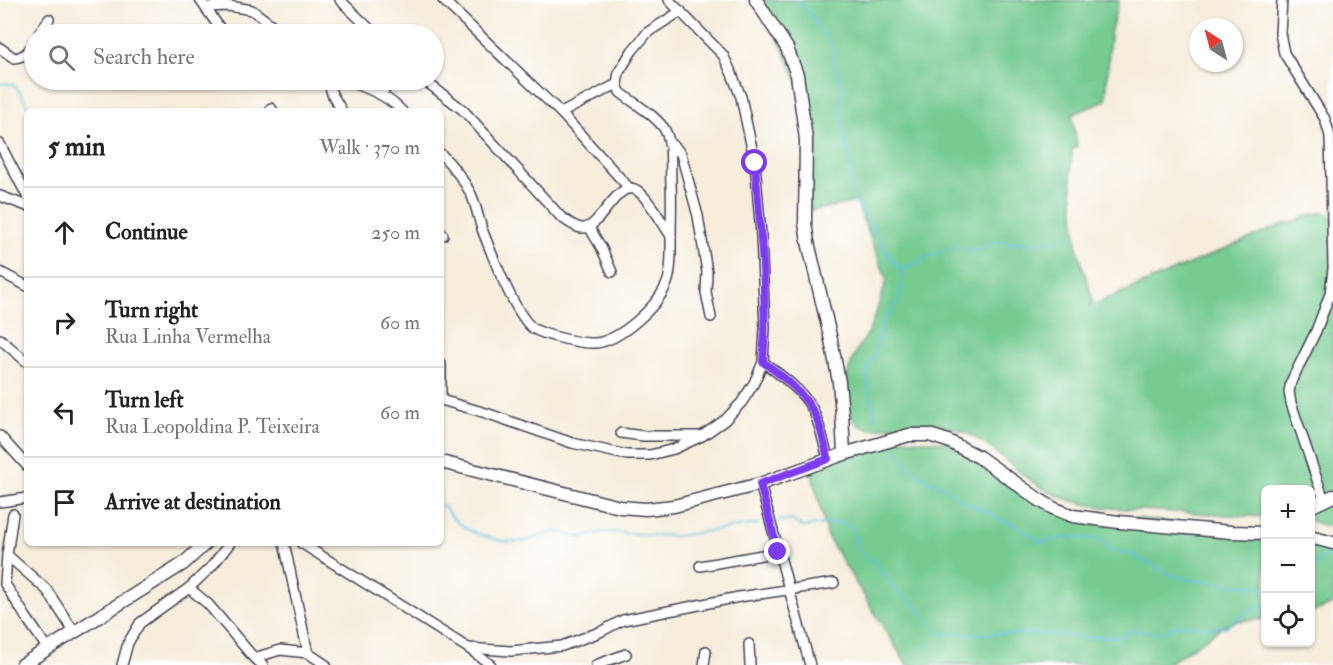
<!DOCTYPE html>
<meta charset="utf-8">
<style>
body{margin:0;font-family:"IM FELL Double Pica",serif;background:#f6f6f6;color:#222}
.controls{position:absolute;right:18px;bottom:18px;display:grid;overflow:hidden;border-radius:9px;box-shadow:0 2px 4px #0004}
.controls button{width:54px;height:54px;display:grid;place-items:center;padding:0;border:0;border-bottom:2px solid #e0e0e0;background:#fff;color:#222;font:30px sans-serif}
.compass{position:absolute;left:1189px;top:18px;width:54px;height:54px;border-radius:50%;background:#fff;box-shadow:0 2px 4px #0004;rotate:324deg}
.stop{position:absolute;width:18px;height:18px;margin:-14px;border:4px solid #7c3aed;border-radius:50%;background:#fff}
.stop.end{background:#7c3aed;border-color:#fff;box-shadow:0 2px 6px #0008}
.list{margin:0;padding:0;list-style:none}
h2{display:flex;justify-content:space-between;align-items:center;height:78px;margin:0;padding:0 24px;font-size:26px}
h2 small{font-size:20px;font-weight:400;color:#767676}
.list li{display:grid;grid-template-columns:39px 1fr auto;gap:18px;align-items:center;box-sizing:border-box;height:90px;padding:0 24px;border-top:2px solid #e0e0e0}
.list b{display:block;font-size:22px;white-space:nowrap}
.list p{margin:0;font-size:20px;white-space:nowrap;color:#767676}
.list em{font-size:20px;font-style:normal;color:#767676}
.icon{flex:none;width:33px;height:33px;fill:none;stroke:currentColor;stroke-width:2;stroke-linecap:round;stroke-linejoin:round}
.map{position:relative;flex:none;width:1333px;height:665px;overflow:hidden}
.search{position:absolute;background:#fff;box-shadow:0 2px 4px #0004;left:24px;top:24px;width:420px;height:66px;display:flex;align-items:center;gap:15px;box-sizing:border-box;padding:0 21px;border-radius:33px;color:#767676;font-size:22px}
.panel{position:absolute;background:#fff;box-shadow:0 2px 4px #0004;left:24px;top:108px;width:420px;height:438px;border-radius:9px}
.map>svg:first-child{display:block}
</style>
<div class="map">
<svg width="1333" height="665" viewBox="0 0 1333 665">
<rect width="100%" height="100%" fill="#fff"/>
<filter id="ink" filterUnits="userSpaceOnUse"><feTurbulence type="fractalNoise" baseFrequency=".0167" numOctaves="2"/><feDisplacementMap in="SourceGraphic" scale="12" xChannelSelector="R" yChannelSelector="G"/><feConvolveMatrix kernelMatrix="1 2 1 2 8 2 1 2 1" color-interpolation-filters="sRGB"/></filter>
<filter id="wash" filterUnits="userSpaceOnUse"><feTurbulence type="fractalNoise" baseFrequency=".008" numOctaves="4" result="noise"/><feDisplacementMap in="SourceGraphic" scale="24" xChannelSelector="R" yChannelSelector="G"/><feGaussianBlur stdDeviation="1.35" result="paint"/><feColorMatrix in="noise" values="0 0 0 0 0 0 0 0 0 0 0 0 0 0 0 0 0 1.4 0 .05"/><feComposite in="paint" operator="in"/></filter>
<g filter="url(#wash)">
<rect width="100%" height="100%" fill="#f6eddb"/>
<!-- green -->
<g fill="#75cb90" stroke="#4c7666" stroke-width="1.5">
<path d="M760 0H1119L1110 34 1106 100 1072 115 1077 146 1072 150 1071 175 1077 248 1093 301 1090 306 1288 222 1291 223 1309 215 1325 212 1333 217V528L1311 521 1310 490H1266L1265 517C1229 515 1193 513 1157 511 1122 509 1087 509 1054 494 1016 478 994 440 953 428 940 424 926 422 913 423 892 424 864 440 851 416 841 397 846 373 855 354 858 346 865 340 869 331 876 315 881 297 887 280L856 202 810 211 804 95Z"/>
<path d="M900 439 947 442 1048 508 1265 533V619L1237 621 1224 626 1166 665H907L828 538 810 466Z"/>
<path d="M1311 537 1333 545V604L1311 613Z"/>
</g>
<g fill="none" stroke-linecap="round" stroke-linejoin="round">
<!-- stream -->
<g stroke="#61c0df" stroke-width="2">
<path d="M797 0 808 12 834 47 833 61 842 86 841 107 845 142 850 158 849 173 853 194 857 205 881 241 888 255 901 270 902 276V287L900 295 896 305 886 317 883 324 874 356 868 369V383L874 413 876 418"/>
<path d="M0 84C21 79 21 100 31 111"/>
<path d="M901 270 943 250 955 247 974 251 979 250 990 244 1000 241 1037 244 1073 236"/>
<path d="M896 449 905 463 926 480 940 485 961 500 991 514 996 518 1017 526 1042 543C1058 537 1081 535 1098 540 1103 542 1105 546 1109 548 1115 552 1124 552 1131 554 1147 561 1161 572 1177 577 1206 585 1237 582 1266 588"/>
<path d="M441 504C446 508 448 513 453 518 467 534 505 545 526 541 535 539 543 534 553 532 562 531 571 536 580 537 589 537 598 532 607 532 623 532 637 534 653 535 661 536 668 535 676 536L759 524"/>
<path d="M778 521 791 520 802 527C814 526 837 520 848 525 858 530 852 542 858 549 863 555 870 559 876 564 883 570 887 580 893 586 900 595 909 600 917 608 925 617 932 627 943 634H1051L1087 637H1117L1124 635 1130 630 1159 633 1165 632 1177 625H1191L1205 628 1226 627 1241 615 1266 604"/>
<path d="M1310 568 1331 552"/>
</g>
</g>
</g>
<g filter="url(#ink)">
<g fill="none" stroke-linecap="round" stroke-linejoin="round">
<defs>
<g id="minor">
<path d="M200 0 205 7 229 6 252 10 284 34"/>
<path d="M340 0 375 34"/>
<path d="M443 0 561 113 617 84"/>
<path d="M1282 0 1280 33 1284 53 1325 119 1330 136 1333 266"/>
<path d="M205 7 224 34"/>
<path d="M39 34 49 19"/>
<path d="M0 48 14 58C25 57 29 51 34 42"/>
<path d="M328 80 332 94 342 111"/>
<path d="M338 80C362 85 385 93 402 111"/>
<path d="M424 80 463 110 561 217C567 221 574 227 581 228 601 231 617 176 638 191 649 199 663 224 671 236"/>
<path d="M380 94 394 80"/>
<path d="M271 108 273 111"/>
<path d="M561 113 630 189"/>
<path d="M669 143 676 148 681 154 698 216 707 272 706 292 711 317"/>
<path d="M0 144 27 196"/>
<path d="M441 154C453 166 463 179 471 194 476 205 478 217 482 229 490 250 516 318 534 329 547 336 582 344 596 343 621 340 658 306 667 283 672 271 671 251 671 238 671 220 672 202 671 184 670 167 673 145 665 130 656 115 633 103 620 92L617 84 619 72 632 51 648 32 681 11"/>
<path d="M0 196 27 206"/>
<path d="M589 227 601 247 612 272"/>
<path d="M441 233 443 235"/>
<path d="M0 272 27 286"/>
<path d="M0 339 27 362"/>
<path d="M763 362C781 375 802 390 813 410 820 425 824 443 828 459"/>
<path d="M441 364V397"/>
<path d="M441 400 486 413 572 443 627 455H650L674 449 702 436 725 420 742 402 754 383 763 362 765 328 761 235 755 163 741 97 732 74 723 55 669 0"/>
<path d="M621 433 643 436H700"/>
<path d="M0 436 27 466"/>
<path d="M760 484 810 665"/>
<path d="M1324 500 1291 403 1289 392 1291 382 1316 331 1330 294 1333 269"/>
<path d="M0 502 27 498"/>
<path d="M13 514 7 555 47 590 74 632"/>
<path d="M284 543 308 653"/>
<path d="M301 543 468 648 491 665"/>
<path d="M7 555 5 584 26 617 48 649"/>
<path d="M700 566 779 552"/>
<path d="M189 588 208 604 254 658 263 665"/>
<path d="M749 644 750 665"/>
<path d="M468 648 511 651 562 646 600 632 623 620 739 597 834 583"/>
<path d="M254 658 280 650 308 653 326 665"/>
<path d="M122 665 128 643 140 623 189 588 212 566 230 543"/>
<path d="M596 665 626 654"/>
<path d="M704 665 706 651"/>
</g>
<g id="tertiary">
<path d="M756 0 787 48 797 75 806 139 805 223 808 242 831 340 839 382 842 414 844 454"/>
<path d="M441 462 620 507 646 509 674 506 760 484 844 454 909 435H929L948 441 979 457 1038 499 1053 508 1073 516 1119 522 1231 532 1266 533"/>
<path d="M1310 507 1333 496"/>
<path d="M1310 537 1333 543"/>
<path d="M22 665 183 564 206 543"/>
</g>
</defs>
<!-- minor casing -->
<use href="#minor" stroke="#424053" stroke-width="12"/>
<!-- tertiary casing -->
<use href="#tertiary" stroke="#424053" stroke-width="15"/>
<!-- minor -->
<use href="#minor" stroke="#fff" stroke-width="9"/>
<!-- tertiary -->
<use href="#tertiary" stroke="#fff" stroke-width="12"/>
</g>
</g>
<g fill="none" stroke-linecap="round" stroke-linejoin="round" filter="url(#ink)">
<!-- route -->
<path stroke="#7c3aed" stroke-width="8" d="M755 163C760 229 768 296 763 362 784 377 806 394 817 419 822 432 825 446 828 459L760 484 778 552"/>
</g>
</svg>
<div class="controls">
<button>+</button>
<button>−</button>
<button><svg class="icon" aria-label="locate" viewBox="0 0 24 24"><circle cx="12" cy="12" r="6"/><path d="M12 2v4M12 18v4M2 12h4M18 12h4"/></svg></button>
</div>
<svg class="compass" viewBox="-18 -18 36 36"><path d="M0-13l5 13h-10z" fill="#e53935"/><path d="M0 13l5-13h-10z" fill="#767676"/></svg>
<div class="stop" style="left:755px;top:163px"></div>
<div class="stop end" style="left:778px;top:552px"></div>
<div class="search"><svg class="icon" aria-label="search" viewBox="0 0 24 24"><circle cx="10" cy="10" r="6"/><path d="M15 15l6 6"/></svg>Search here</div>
<section class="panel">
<h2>5 min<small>Walk · 370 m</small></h2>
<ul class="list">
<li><svg class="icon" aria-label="ahead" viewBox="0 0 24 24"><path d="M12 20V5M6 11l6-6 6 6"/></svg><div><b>Continue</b></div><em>250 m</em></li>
<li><svg class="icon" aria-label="right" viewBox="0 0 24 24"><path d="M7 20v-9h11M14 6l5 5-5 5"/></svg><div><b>Turn right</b><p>Rua Linha Vermelha</p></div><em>60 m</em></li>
<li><svg class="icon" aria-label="left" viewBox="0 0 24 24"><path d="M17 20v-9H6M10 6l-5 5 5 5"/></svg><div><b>Turn left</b><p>Rua Leopoldina P. Teixeira</p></div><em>60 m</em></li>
<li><svg class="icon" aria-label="arrive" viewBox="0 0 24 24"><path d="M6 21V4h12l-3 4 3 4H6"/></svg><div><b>Arrive at destination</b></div></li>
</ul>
</section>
</div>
